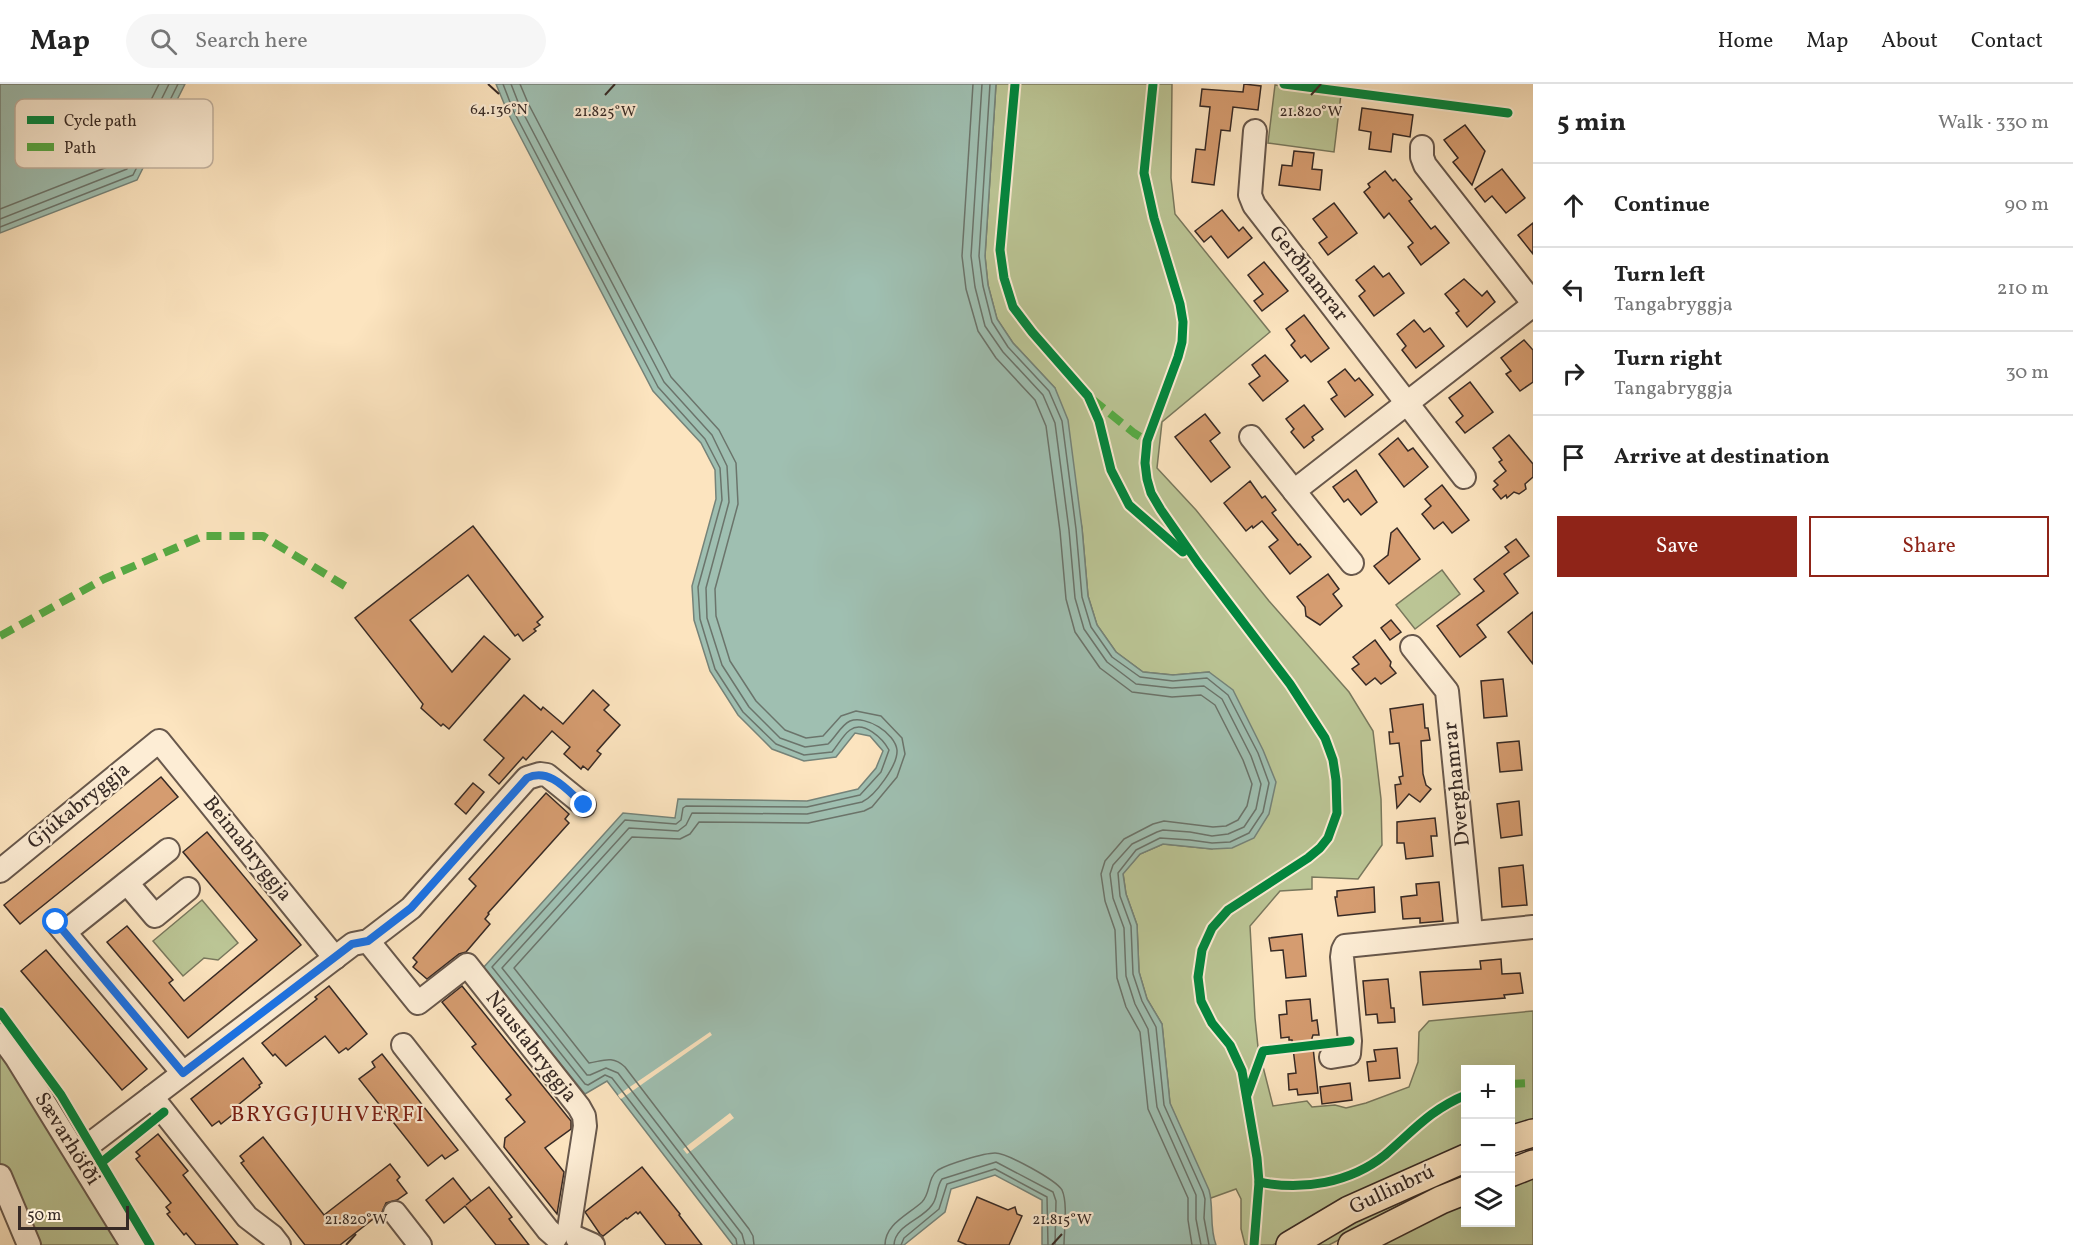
<!DOCTYPE html>
<meta charset="utf-8">
<style>
body{margin:0;font-family:Vollkorn,serif;background:#f6f6f6;color:#222}
.controls{position:absolute;right:18px;bottom:18px;display:grid;overflow:hidden;border-radius:0px;box-shadow:0 6px 24px #0002}
.controls button{width:54px;height:54px;display:grid;place-items:center;padding:0;border:0;border-bottom:2px solid #e0e0e0;background:#fff;color:#222;font:30px sans-serif}
.scale{position:absolute;left:18px;bottom:15px;width:111px;box-sizing:border-box;padding-left:6px;border:3px solid #372a25;border-top:0;font-size:16px;line-height:21px;white-space:nowrap;color:#372a25;-webkit-text-stroke:4px #fdedd5;paint-order:stroke}
.stop{position:absolute;width:18px;height:18px;margin:-14px;border:4px solid #1a73e8;border-radius:50%;background:#fff}
.stop.end{background:#1a73e8;border-color:#fff;box-shadow:0 2px 6px #0008}
.list{margin:0;padding:0;list-style:none}
h2{display:flex;justify-content:space-between;align-items:center;height:78px;margin:0;padding:0 24px;font-size:26px}
h2 small{font-size:20px;font-weight:400;color:#767676}
.list li{display:grid;grid-template-columns:39px 1fr auto;gap:18px;align-items:center;box-sizing:border-box;height:84px;padding:0 24px;border-top:2px solid #e0e0e0}
.list b{display:block;font-size:22px;white-space:nowrap}
.list p{margin:0;font-size:20px;white-space:nowrap;color:#767676}
.list em{font-size:20px;font-style:normal;color:#767676}
.actions{display:flex;gap:12px;padding:18px 24px}
.actions a{flex:1;padding:14px 0;border:2px solid #8f2418;border-radius:0px;text-align:center;font-size:21px;color:#8f2418}
.actions .main{background:#8f2418;color:#fff}
.icon{flex:none;width:33px;height:33px;fill:none;stroke:currentColor;stroke-width:2;stroke-linecap:round;stroke-linejoin:round}
.map{position:relative;flex:none;width:1533px;height:1161px;overflow:hidden}
header{display:flex;align-items:center;gap:36px;box-sizing:border-box;height:84px;padding:0 30px;background:#fff;border-bottom:2px solid #e0e0e0}
header strong{font-size:28px}
nav{display:flex;gap:33px;margin-inline-start:auto;font-size:21px}
.search{width:420px;height:54px;background:#f6f6f6;display:flex;align-items:center;gap:15px;box-sizing:border-box;padding:0 21px;border-radius:33px;color:#767676;font-size:22px}
main{display:flex}
aside{flex:1;background:#fff}
.map>svg:first-child{display:block}
</style>
<header>
<strong>Map</strong>
<div class="search"><svg class="icon" aria-label="search" viewBox="0 0 24 24"><circle cx="10" cy="10" r="6"/><path d="M15 15l6 6"/></svg>Search here</div>
<nav><a>Home</a><a>Map</a><a>About</a><a>Contact</a></nav>
</header>
<main>
<div class="map">
<svg width="1533" height="1161" viewBox="0 0 1533 1161">
<rect width="100%" height="100%" fill="#fce4bf"/>
<filter id="stains"><feTurbulence type="fractalNoise" baseFrequency=".00333" numOctaves="4"/><feColorMatrix values="0 0 0 0 .2 0 0 0 0 .09 0 0 0 0 .02 0 0 0 .5 -.17"/></filter>
<radialGradient id="worn" r=".72"><stop offset=".6" stop-color="#630" stop-opacity="0"/><stop offset="1" stop-color="#630" stop-opacity=".3"/></radialGradient>
<!-- green -->
<g fill="#bbc595" stroke="#79785d" stroke-width="1.5">
<path d="M996 0H1172L1171 94 1175 130 1270 248 1162 338 1157 384 1196 426 1269 517 1349 608 1373 647 1381 715 1382 761 1358 795 1312 793V805L1280 807 1250 842 1255 934 1258 963 1273 1022 1307 1017 1312 1023 1335 1021 1346 1024 1366 1019 1409 1003 1418 978 1419 948 1429 937 1533 927V1040L1511 1048 1510 986H1466L1465 1066 1365 1109 1273 1161H1245L1241 1145V1115L1236 1105 1211 1114 1170 1020 1162 940 1147 915 1139 888 1137 841 1126 810 1123 789 1140 770 1163 760 1212 765 1209 588 1173 591 1143 588 1116 568 1097 541 1088 512 1082 444 1055 304 1013 259 997 235 988 201 985 172Z"/>
<path d="M1275 1 1341 10 1334 68 1268 59Z"/>
<path d="M1442 486 1460 510 1415 545 1396 521Z"/>
<path d="M202 816 238 859 218 876 204 874 183 892 153 857Z"/>
<path d="M0 966 123 1161H37L0 1080Z"/>
<path d="M1465 1085V1096L1386 1131 1329 1161H1303Z"/>
<path d="M1533 1092V1161H1374L1465 1119 1466 1138H1510L1511 1101Z"/>
</g>
<!-- water -->
<g fill="#9fbfb1" stroke="#758379" stroke-width="1.5">
<path d="M0 0H185L137 96 0 149Z"/>
<path d="M496 0H996L985 172 988 201 997 235 1013 259 1055 304 1068 336 1082 444 1088 512 1097 541 1116 568 1143 588 1173 591 1209 588 1233 606 1263 666 1276 698 1269 730 1254 754 1232 764 1212 765 1163 760 1140 770 1123 790 1126 810 1137 841 1139 888 1147 915 1162 940 1170 1019 1209 1106C1214 1123 1209 1143 1216 1161H1042V1116L995 1091 951 1105 945 1128 904 1161H733L607 997 585 1010 483 884 623 729 675 734 678 715 807 717 858 705 876 684 883 667 870 652 855 649 836 673 804 677 772 665 738 631 710 587 694 536 692 502 716 415 715 386 701 359 653 307 508 29Z"/>
</g>
<!-- pier -->
<g fill="#fce4bf">
<path d="M710 948 712 951 621 1015 619 1013 618 1011Z"/>
<path d="M730 1029 734 1034 687 1070 683 1065Z"/>
</g>
<g fill="none" stroke-linecap="round" stroke-linejoin="round">
<!-- shore -->
<g stroke="#6b746b" stroke-width="1.5">
<path d="M503 0 513 26 658 303 705 355 720 384 722 416 698 503 700 535 715 585 743 628 776 660 804 671 832 668C838 661 843 651 850 646 864 636 883 655 889 666L881 688 860 711 807 723 686 722 683 724 681 736 676 740 625 736 492 883 585 1000 588 1001 605 991 612 994 736 1155 737 1161"/>
<path d="M511 0 520 23 664 298 712 351 727 382 729 418 706 504 707 534 722 581 749 623 780 654 805 663 828 660C835 654 841 641 850 637 866 631 895 649 897 666 898 681 875 712 862 718L807 730 692 729 686 741 678 747 629 744 502 884 587 991H590L606 984 618 989 742 1150 745 1161"/>
<path d="M520 0 528 19 671 293 719 346 736 379 738 420 715 505 716 532 730 577 756 617 785 646 806 654 823 652 841 632 856 627 881 632 902 654 905 670 897 693 872 723 864 727 808 739 699 738 690 750 680 755 632 753 514 884 589 979C603 977 612 971 625 983L749 1145 753 1152 754 1161"/>
<path d="M973 0 962 172 966 205 978 247 996 274 1035 316 1046 342 1060 447 1066 515 1075 548 1100 584 1132 608 1172 613 1201 611 1215 621 1243 676 1252 700 1247 722 1238 736 1226 742 1213 743 1164 737 1153 740 1124 755 1105 777 1101 790 1105 817 1115 846 1117 894 1126 923 1140 948 1148 1025 1188 1114V1136L1192 1161"/>
<path d="M982 0 971 172 975 203 985 242 1003 268 1043 311 1055 339 1069 446 1075 514 1084 545 1107 578 1136 600 1172 604 1204 602 1222 615 1251 672 1261 700 1256 725 1244 743 1228 750 1212 752 1190 748 1163 746 1157 748 1132 760 1113 781 1110 790 1113 814 1124 844 1126 892 1135 920 1148 945 1157 1023 1196 1111V1135L1201 1161"/>
<path d="M990 0 979 172 983 202 992 238 1008 263 1049 307 1062 337 1076 445 1082 513 1091 543 1112 573 1140 593 1173 597 1207 594 1228 611 1258 669 1269 699 1263 728 1249 749 1230 758 1212 759 1190 756 1160 754 1136 766 1118 789 1120 812 1131 842 1133 890 1142 917 1156 943 1164 1021 1203 1108 1205 1115 1204 1134 1209 1161"/>
<path d="M0 125 120 78 159 0"/>
<path d="M0 135 127 85 169 0"/>
<path d="M0 143 133 91 178 0"/>
<path d="M885 1161C885 1140 908 1131 922 1118 931 1109 927 1094 938 1086 948 1080 984 1069 995 1069 1007 1069 1056 1096 1062 1106 1068 1119 1064 1147 1064 1161"/>
<path d="M894 1161C895 1141 922 1136 932 1121 938 1114 936 1103 942 1095L996 1078 1053 1108 1056 1117 1055 1161"/>
<path d="M901 1161 904 1154 939 1125 947 1100 995 1085 1047 1113 1048 1161"/>
</g>
</g>
<!-- building -->
<g fill="#d59c70" stroke="#372a25" stroke-width="1.5">
<path d="M1244 0 1261 2 1258 26 1233 23 1230 47 1221 46 1214 101 1192 98 1196 65 1205 66 1210 23 1200 22 1202 5 1243 8Z"/>
<path d="M1362 24 1413 31 1410 53 1393 50 1391 68 1369 65 1371 48 1359 46Z"/>
<path d="M1465 41 1485 67 1472 101 1453 78 1458 74 1444 56Z"/>
<path d="M1294 67 1314 69 1312 85 1322 86 1320 106 1279 101 1282 81 1292 82Z"/>
<path d="M1502 85 1525 114 1506 129 1492 112 1485 118 1475 105Z"/>
<path d="M1385 87 1393 97 1395 95 1412 115 1409 117 1431 145 1435 142 1449 159 1421 181 1408 163 1413 159 1389 129 1384 134 1364 108 1370 103 1368 100Z"/>
<path d="M1334 119 1357 149 1328 171 1319 159 1327 153 1313 135Z"/>
<path d="M1222 126 1239 147 1243 143 1252 154 1228 174 1211 152 1204 158 1195 147Z"/>
<path d="M1533 139V170L1518 151Z"/>
<path d="M1264 178 1288 207 1262 227 1254 217 1263 210 1248 191Z"/>
<path d="M1374 182 1383 193 1389 189 1404 209 1374 232 1359 212 1365 207 1356 196Z"/>
<path d="M1464 195 1482 212 1487 207 1495 218 1467 243 1456 229 1459 227 1445 210Z"/>
<path d="M1304 231 1329 264 1311 278 1305 271 1301 274 1291 261 1295 257 1286 245Z"/>
<path d="M1414 236 1424 248 1430 244 1444 262 1416 284 1402 266 1406 262 1397 250Z"/>
<path d="M1524 256 1533 266V298L1520 307 1506 290 1511 287 1501 274Z"/>
<path d="M1265 271 1288 297 1263 317 1249 300 1260 292 1252 281Z"/>
<path d="M1345 285 1355 297 1359 294 1373 311 1345 333 1331 315 1337 311 1328 298Z"/>
<path d="M1470 298 1493 328 1465 349 1456 338 1463 332 1449 314Z"/>
<path d="M1304 321 1323 345 1312 353 1314 356 1304 364 1291 348 1294 345 1286 335Z"/>
<path d="M1205 330 1220 349 1210 357 1230 383 1211 398 1175 353Z"/>
<path d="M1509 351 1533 380V393L1525 400 1526 405 1519 410 1514 408 1507 414 1506 411 1501 415 1493 405 1498 401 1494 397 1506 387 1499 378 1502 376 1493 364Z"/>
<path d="M1398 354 1408 367 1413 364 1428 383 1404 403 1379 370Z"/>
<path d="M1356 386 1377 418 1361 431 1348 415 1344 418 1333 403Z"/>
<path d="M1250 397 1262 414 1265 412 1276 426 1272 429 1298 461 1300 460 1311 473 1290 490 1269 463 1278 456 1262 437 1253 444 1252 442 1246 447 1224 419Z"/>
<path d="M1442 401 1469 436 1452 449 1443 438 1434 445 1422 430 1431 422 1425 415Z"/>
<path d="M473 442 543 533 537 538 540 541 534 545 536 547 523 557 518 550 515 552 468 491 410 536 452 588 484 552 510 575 449 645 443 640 441 642 421 624 423 620 355 534Z"/>
<path d="M1397 444 1420 475 1389 500 1374 482 1388 471 1391 449Z"/>
<path d="M1516 455 1529 472 1504 490 1518 509 1477 541 1486 553 1460 573 1437 542 1484 507 1474 495 1509 468 1505 463Z"/>
<path d="M1328 490 1339 505 1333 510 1342 522 1320 541 1306 532 1305 523 1297 513Z"/>
<path d="M1533 528V580L1508 548Z"/>
<path d="M1391 536 1401 548 1390 556 1381 544Z"/>
<path d="M1375 556 1391 578 1390 582 1396 589 1381 600 1375 594 1366 601 1352 585 1359 580 1353 573Z"/>
<path d="M1503 595 1507 632 1484 634 1481 597Z"/>
<path d="M593 606 609 621 604 626 620 641 597 667 601 670 588 686 583 682 581 685 564 670 570 663 552 647 526 676 523 673 499 700 489 691 504 674 484 656 524 611 541 626 543 623 563 640Z"/>
<path d="M1423 620 1425 644H1428L1430 656 1421 657 1423 690 1426 701 1431 705 1420 718 1409 710 1397 724 1395 701 1401 700 1399 693 1403 692 1399 659 1390 660 1389 648H1393L1390 625Z"/>
<path d="M1519 657 1522 686 1500 688 1497 659Z"/>
<path d="M161 693 178 713 20 840 4 821Z"/>
<path d="M473 699 484 708 466 730 455 720Z"/>
<path d="M546 709 569 730 565 735 569 739 488 829 489 830 485 835 490 840 466 868 459 870 427 895 413 883 417 878 413 874 476 802 469 795Z"/>
<path d="M1519 717 1522 751 1501 754 1497 720Z"/>
<path d="M1435 734 1437 752H1431L1433 772 1406 775 1404 759H1397V738Z"/>
<path d="M207 748 301 861 188 954 107 858 127 842 173 896 169 899 184 917 257 856 183 768Z"/>
<path d="M1523 781 1527 821 1502 823 1499 784Z"/>
<path d="M1439 798 1443 837 1420 839V834L1403 835 1401 813 1417 811 1416 800Z"/>
<path d="M1374 803 1375 828 1338 832 1335 813H1337V807Z"/>
<path d="M1302 850 1306 892 1286 894 1283 866 1271 867 1269 854Z"/>
<path d="M46 866 147 985 122 1006 21 887Z"/>
<path d="M1501 875 1502 890 1520 889 1523 909 1504 911 1505 914 1423 921 1420 888 1481 885 1480 877Z"/>
<path d="M1388 895 1391 924H1394L1395 938 1378 939 1377 930 1366 931 1363 897Z"/>
<path d="M329 902 367 950 348 966 346 964 339 969 325 952 286 982 275 970 273 972 262 959 317 915 315 913Z"/>
<path d="M462 902 571 1037V1045L545 1064 564 1088 557 1130 504 1063 505 1054 525 1038 506 1015 511 1011 472 963 476 960 442 918Z"/>
<path d="M1310 915 1312 937 1317 936 1319 951H1313L1312 954 1318 1009 1298 1011 1297 1005 1289 1006 1288 990 1296 989 1292 956H1289V953L1281 954 1279 931 1287 930 1286 917Z"/>
<path d="M1397 964 1400 994 1369 997 1367 978 1376 977 1374 966Z"/>
<path d="M382 970 458 1066 445 1075 442 1071 428 1082 359 995 375 983 372 978Z"/>
<path d="M243 974 262 999 259 1001 260 1003 238 1021 241 1024 221 1040 219 1037 212 1042 191 1015Z"/>
<path d="M1350 999 1352 1016 1322 1020 1320 1003Z"/>
<path d="M158 1050 188 1087 183 1091 238 1161H196L186 1149 184 1151 167 1130 170 1128 166 1123 171 1119 136 1075 140 1072 136 1068Z"/>
<path d="M263 1053 324 1131 390 1080 400 1093 397 1096 407 1109 397 1116 386 1119 382 1128 340 1161H305L241 1079 244 1077 240 1072Z"/>
<path d="M642 1083 680 1130 679 1131 702 1161H666L640 1128 638 1130 636 1128 627 1135 626 1134 603 1152 600 1150 585 1128Z"/>
<path d="M453 1094 471 1117 466 1121 489 1103 512 1133 509 1135 529 1161H496L465 1122 444 1139 426 1116Z"/>
<path d="M977 1113 1008 1126 1015 1123 1017 1130 1022 1132 1009 1161H967L958 1157Z"/>
</g>
<g fill="none" stroke-linecap="round" stroke-linejoin="round">
<defs>
<g id="minor">
<path d="M1255 47 1250 111 1254 121 1464 393"/>
<path d="M1422 63V73L1425 81 1533 219"/>
<path d="M1251 353 1294 407"/>
<path d="M1352 479 1294 407 1533 221"/>
<path d="M1412 563 1447 607 1471 848"/>
<path d="M0 787 159 657 335 874"/>
<path d="M127 799 155 832 188 805"/>
<path d="M56 838 183 989"/>
<path d="M65 848 168 766"/>
<path d="M368 857 418 919 467 881 579 1023 584 1032 585 1042 569 1145"/>
<path d="M0 951 16 973 132 1161"/>
<path d="M403 961 548 1146 556 1153"/>
<path d="M1331 973 1349 970 1350 957 1342 873 1343 866 1345 862 1533 843"/>
<path d="M152 1013 247 1133 272 1152 279 1161"/>
<path d="M77 1070 353 860 368 857 411 824 527 694 540 690 547 691 584 721"/>
<path d="M0 1092 29 1161"/>
<path d="M395 1129 420 1161"/>
<path d="M577 1154 593 1161"/>
</g>
<g id="major">
<path d="M1510 1056 1533 1049"/>
<path d="M1510 1089 1533 1080"/>
<path d="M1290 1161 1349 1126 1466 1074"/>
<path d="M1352 1161 1441 1116 1466 1106"/>
</g>
</defs>
<!-- minor casing -->
<use href="#minor" stroke="#68584c" stroke-width="26"/>
<!-- major casing -->
<use href="#major" stroke="#372a25" stroke-width="30"/>
<!-- minor -->
<use href="#minor" stroke="#fdedd5" stroke-width="22"/>
<!-- major -->
<use href="#major" stroke="#fce4bf" stroke-width="27"/>
<!-- quiet -->
<g stroke="#55ab44" stroke-width="8" stroke-dasharray="15 8" stroke-linecap="butt">
<path d="M1092 315 1134 349 1147 357"/>
<path d="M0 552 104 495 203 452H263L345 502"/>
<path d="M1510 1000 1533 999"/>
</g>
<defs>
<g id="cycleway">
<path d="M1015 0 1000 166 1004 194 1013 223 1032 248 1088 312 1099 337 1111 386 1129 421 1183 468"/>
<path d="M1153 0 1144 89 1154 134 1180 220 1183 238 1182 258 1178 273 1147 357 1145 379 1147 395 1151 409 1161 426 1198 479 1290 600 1325 654 1333 676 1336 696 1337 729 1328 754 1320 764 1308 774 1228 826 1212 844 1202 866 1198 893 1201 917 1212 939 1230 961 1242 987 1257 1074 1259 1098 1254 1161"/>
<path d="M1284 0 1508 29"/>
<path d="M0 928 61 1011 150 1161"/>
<path d="M1247 1011 1263 967 1350 957"/>
<path d="M102 1078 164 1028"/>
<path d="M1259 1098C1302 1107 1350 1099 1385 1071 1412 1048 1431 1025 1466 1011"/>
</g>
</defs>
<!-- cycleway casing -->
<use href="#cycleway" stroke="#fdedd5" stroke-width="13"/>
<!-- cycleway -->
<use href="#cycleway" stroke="#00873e" stroke-width="9"/>
</g>
<g fill="none" stroke-linecap="round" stroke-linejoin="round">
<!-- route -->
<path stroke="#1a73e8" stroke-width="8" d="M56 838 183 989 352 860 368 857 411 824 527 694C550 683 568 707 584 721"/>
</g>
<!-- ticks -->
<path fill="none" stroke="#372a25" stroke-width="2" d="M488 0 499 10M605 11 615 0M1311 11 1321 0M346 1161 356 1150M1052 1161 1062 1150"/>
<g text-anchor="middle" dominant-baseline="central" stroke-width="4.5" stroke-linejoin="round" paint-order="stroke">
<!-- street labels -->
<g font-size="21" fill="#372a25" stroke="#fdedd5">
<text transform="translate(1308 190) rotate(52)">Gerðhamrar</text>
<text transform="translate(1457 700) rotate(-96)">Dverghamrar</text>
<text transform="translate(79 722) rotate(-39)">Gjúkabryggja</text>
<text transform="translate(247 765) rotate(51)">Beimabryggja</text>
<text transform="translate(531 963) rotate(52)">Naustabryggja</text>
<text transform="translate(67 1055) rotate(58)">Sævarhöfði</text>
<text transform="translate(1392 1106) rotate(-25)">Gullinbrú</text>
</g>
<!-- neighbourhood labels -->
<g font-size="22" letter-spacing="1.5" fill="#7a1f14" stroke="#fdedd5">
<text x="328" y="1031">BRYGGJUHVERFI</text>
</g>
</g>
<!-- legend -->
<rect x="15" y="15" width="198" height="69" rx="9" fill="#fdedd5" stroke="#c2b2a0" stroke-width="1.5"/>
<rect x="27" y="32" width="27" height="8" fill="#00873e"/>
<rect x="27" y="59" width="27" height="8" fill="#55ab44"/>
<g font-size="16" fill="#372a25">
<text x="64" y="42">Cycle path</text>
<text x="64" y="69">Path</text>
</g>
<g font-size="15" text-anchor="middle" fill="#372a25" stroke="#fdedd5" stroke-width="4.5" stroke-linejoin="round" paint-order="stroke">
<text x="499" y="30">64.136°N</text>
<text x="605" y="32">21.825°W</text>
<text x="1311" y="32">21.820°W</text>
<text x="356" y="1140">21.820°W</text>
<text x="1062" y="1140">21.815°W</text>
</g>
<rect width="100%" height="100%" filter="url(#stains)"/>
<rect width="100%" height="100%" fill="url(#worn)"/>
</svg>
<div class="controls">
<button>+</button>
<button>−</button>
<button><svg class="icon" aria-label="layers" viewBox="0 0 24 24"><path d="M12 4l9 5-9 5-9-5zM3 14l9 5 9-5"/></svg></button>
</div>
<div class="scale">50 m</div>
<div class="stop" style="left:56px;top:838px"></div>
<div class="stop end" style="left:584px;top:721px"></div>
</div>
<aside>
<h2>5 min<small>Walk · 330 m</small></h2>
<ul class="list">
<li><svg class="icon" aria-label="ahead" viewBox="0 0 24 24"><path d="M12 20V5M6 11l6-6 6 6"/></svg><div><b>Continue</b></div><em>90 m</em></li>
<li><svg class="icon" aria-label="left" viewBox="0 0 24 24"><path d="M17 20v-9H6M10 6l-5 5 5 5"/></svg><div><b>Turn left</b><p>Tangabryggja</p></div><em>210 m</em></li>
<li><svg class="icon" aria-label="right" viewBox="0 0 24 24"><path d="M7 20v-9h11M14 6l5 5-5 5"/></svg><div><b>Turn right</b><p>Tangabryggja</p></div><em>30 m</em></li>
<li><svg class="icon" aria-label="arrive" viewBox="0 0 24 24"><path d="M6 21V4h12l-3 4 3 4H6"/></svg><div><b>Arrive at destination</b></div></li>
</ul>
<div class="actions"><a class="main">Save</a><a>Share</a></div>
</aside>
</main>
